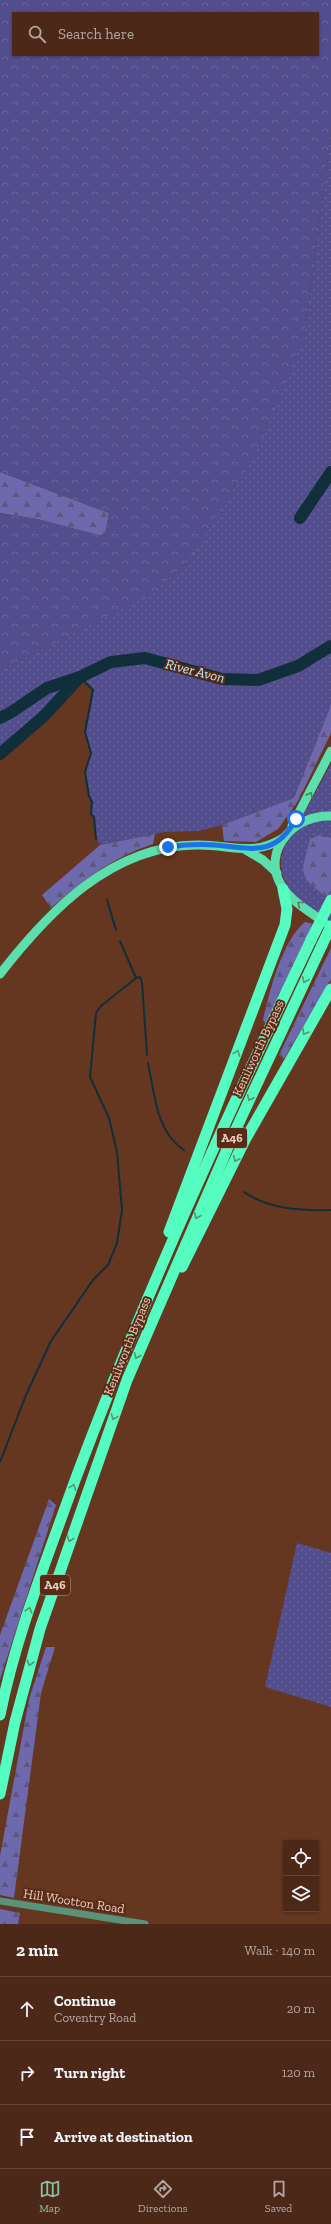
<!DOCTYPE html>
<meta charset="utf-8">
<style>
body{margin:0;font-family:"Zilla Slab",serif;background:#563425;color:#f1f3f6}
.controls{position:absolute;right:12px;bottom:12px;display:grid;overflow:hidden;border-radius:0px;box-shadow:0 1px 3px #0004}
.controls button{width:36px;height:36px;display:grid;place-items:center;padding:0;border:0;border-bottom:1px solid #634437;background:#4c2818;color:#f1f3f6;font:20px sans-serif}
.stop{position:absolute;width:12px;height:12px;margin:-9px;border:3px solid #1a73e8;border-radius:50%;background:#fff}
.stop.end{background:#1a73e8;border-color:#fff;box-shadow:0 1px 4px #0008}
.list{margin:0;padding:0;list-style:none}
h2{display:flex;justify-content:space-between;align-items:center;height:52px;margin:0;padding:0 16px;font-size:17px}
h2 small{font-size:13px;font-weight:400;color:#b2a6a2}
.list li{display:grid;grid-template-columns:26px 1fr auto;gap:12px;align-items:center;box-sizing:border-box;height:64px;padding:0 16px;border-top:1px solid #634437}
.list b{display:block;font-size:15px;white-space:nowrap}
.list p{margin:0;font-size:13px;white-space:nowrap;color:#b2a6a2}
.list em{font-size:13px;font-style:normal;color:#b2a6a2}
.icon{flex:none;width:22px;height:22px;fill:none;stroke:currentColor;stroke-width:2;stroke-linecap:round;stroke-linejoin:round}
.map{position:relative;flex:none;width:331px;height:1924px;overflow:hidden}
.search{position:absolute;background:#4c2818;box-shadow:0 1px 3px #0004;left:12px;right:12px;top:12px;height:44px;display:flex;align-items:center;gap:10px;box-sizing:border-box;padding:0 14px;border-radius:0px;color:#b2a6a2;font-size:15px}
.sheet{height:244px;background:#4c2818}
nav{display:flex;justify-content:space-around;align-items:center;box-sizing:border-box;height:56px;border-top:1px solid #634437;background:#4c2818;font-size:11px;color:#b2a6a2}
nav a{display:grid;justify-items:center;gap:2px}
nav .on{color:#8abfa5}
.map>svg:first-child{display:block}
</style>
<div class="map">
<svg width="331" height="1924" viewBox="0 0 331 1924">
<defs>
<pattern id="grass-dots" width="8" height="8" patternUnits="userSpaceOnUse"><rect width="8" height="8" fill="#524d8c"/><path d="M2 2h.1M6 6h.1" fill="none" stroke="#6b659a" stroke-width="1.8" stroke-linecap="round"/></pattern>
<pattern id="forest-firs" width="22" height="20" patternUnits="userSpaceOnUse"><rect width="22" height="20" fill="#6d69ac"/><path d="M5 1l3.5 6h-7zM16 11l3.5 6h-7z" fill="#5d577e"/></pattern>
<pattern id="park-crowns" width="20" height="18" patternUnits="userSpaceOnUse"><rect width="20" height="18" fill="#524d8c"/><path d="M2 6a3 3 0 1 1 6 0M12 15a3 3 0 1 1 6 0" fill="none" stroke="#6b659a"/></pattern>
</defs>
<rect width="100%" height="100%" fill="#653620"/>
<!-- grass -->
<g fill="url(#grass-dots)">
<path d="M331 132V705L294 798 222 825 199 831 165 832 100 845C94 836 97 822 91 814L92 802 89 796 86 772 91 753 85 732 93 690 80 677 44 716 0 754V671L153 593 187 563 304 340Z"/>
<path d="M331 764V812L315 813 302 817Z"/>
<path d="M327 819 331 820V924C319 916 304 907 294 896 274 872 277 840 306 824 312 821 321 821 327 819Z"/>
<path d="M297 1543 331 1553V1707L265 1687Z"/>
</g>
<!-- forest -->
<g fill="url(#forest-firs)">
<path d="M0 472 109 513 105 534 102 536 37 519 0 513Z"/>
<path d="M331 705V733L298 801 278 829 256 842 224 841 222 825 294 798Z"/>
<path d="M155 834 153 844C111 858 84 880 51 908L42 895 100 845Z"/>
<path d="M320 835 331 838V889L327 897C294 874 303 871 310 839Z"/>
<path d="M305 922 314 924 266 1024 263 1020C269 992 282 941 305 922Z"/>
<path d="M331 948V979L284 1059 279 1055Z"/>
<path d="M49 1499 56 1505 0 1680V1635Z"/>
<path d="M46 1647H55L41 1693 14 1898 0 1895V1856L29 1699Z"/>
<path d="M0 1909 20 1913 18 1924H0Z"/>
</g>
<!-- park -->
<path fill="url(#park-crowns)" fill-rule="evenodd" d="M0 0H331V132L304 340 253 460 187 563 153 594 0 671V513L37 519 102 536 105 534 109 513 0 472ZM13 13H318V55H13Z"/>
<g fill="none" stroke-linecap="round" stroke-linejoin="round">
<!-- stream -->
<g stroke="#102f3a" stroke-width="2">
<path d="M80 677 93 690 85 732 91 753 85 772 89 796 92 802 91 814 94 817 96 839"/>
<path d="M107 900 116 930"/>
<path d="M120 941 136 978 140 977 142 982 147 1055"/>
<path d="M148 1063C155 1095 156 1132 184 1150"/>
<path d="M244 1192C269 1209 300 1211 331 1210"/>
<path d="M0 1462 26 1395 51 1341 93 1280 108 1265 117 1243 122 1210 117 1152 109 1118 90 1077 96 1013 101 1006 136 978"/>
</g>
<!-- river -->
<g stroke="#102f3a" stroke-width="12">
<path d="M300 518 331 472"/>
<path d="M0 718 10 713 47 688 80 677 111 662 145 658 222 679 258 680 298 666 331 646"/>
<path d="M0 754 44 716 80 677"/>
</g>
<!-- minor -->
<path stroke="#58937a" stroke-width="7" d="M0 1901 145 1924"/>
<!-- major -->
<g stroke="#5bdfad" stroke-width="9">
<path d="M292 826 331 751"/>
<path d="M246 850 263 860 277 873"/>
<path d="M325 923C311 912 290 901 281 885 261 850 295 814 331 816"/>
<path d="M0 974C49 911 111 846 196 845 231 844 253 858 285 837"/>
</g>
<!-- highway -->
<g stroke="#56fdc1" stroke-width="11">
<path d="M169 1232 285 925 287 909 283 889"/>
<path d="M182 1267 245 1140 331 989"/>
<path d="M0 1715C16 1635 47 1559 74 1483 143 1298 226 1118 311 940"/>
<path d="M0 1794 15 1722 40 1629 127 1380 235 1131 322 945"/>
</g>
<!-- highway-bridge -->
<g stroke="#56fdc1" stroke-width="11">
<path d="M311 940 331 900"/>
<path d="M322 945 331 926"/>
</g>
</g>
<!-- one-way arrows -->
<defs><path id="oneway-chevron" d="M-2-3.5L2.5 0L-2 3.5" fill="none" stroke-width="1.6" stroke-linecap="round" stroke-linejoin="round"/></defs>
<g stroke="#5a7c5a">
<use href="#oneway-chevron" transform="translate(310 795) rotate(-61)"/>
<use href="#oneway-chevron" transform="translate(300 904) rotate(-142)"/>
</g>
<g stroke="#58946c">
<use href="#oneway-chevron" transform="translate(305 980) rotate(115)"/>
<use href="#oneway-chevron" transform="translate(305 1032) rotate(120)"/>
<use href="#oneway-chevron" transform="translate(237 1053) rotate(-69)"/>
<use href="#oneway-chevron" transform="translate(250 1098) rotate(115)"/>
<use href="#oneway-chevron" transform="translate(236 1159) rotate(117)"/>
<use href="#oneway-chevron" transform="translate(197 1216) rotate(114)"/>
<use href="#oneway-chevron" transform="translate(137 1356) rotate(113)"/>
<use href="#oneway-chevron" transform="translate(114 1417) rotate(110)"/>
<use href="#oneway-chevron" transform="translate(73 1487) rotate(-70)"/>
<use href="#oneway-chevron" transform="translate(70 1539) rotate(110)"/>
<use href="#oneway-chevron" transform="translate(29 1610) rotate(-73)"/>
<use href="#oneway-chevron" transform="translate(30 1663) rotate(106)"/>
</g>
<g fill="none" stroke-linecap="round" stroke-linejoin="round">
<!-- route -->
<path stroke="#1a73e8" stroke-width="5" d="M168 847C183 845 198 844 214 845 250 848 275 858 296 819"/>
</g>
<g text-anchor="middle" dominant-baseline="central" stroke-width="4" stroke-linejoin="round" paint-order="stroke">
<!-- shield labels -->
<g fill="#592b16" stroke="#be9c8d" stroke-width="1">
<rect x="217" y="1128" width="30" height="20" rx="3"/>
<rect x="40" y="1575" width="30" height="20" rx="3"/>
</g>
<g font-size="12" font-weight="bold" fill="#eaccc0">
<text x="232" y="1138">A46</text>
<text x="55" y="1585">A46</text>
</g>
<!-- street labels -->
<g font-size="13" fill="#eaccc0" stroke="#592b16">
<text transform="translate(258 1048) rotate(-65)">Kenilworth Bypass</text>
<text transform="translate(127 1346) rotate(-68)">Kenilworth Bypass</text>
<text transform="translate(74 1901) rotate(9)">Hill Wootton Road</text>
</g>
<!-- water labels -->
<g font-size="14" font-style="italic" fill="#beebfe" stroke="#592b16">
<text transform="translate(195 671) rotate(14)">River Avon</text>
</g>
</g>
</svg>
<div class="controls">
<button><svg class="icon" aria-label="locate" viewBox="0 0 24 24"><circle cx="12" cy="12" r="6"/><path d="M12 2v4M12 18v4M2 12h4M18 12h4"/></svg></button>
<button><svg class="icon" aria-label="layers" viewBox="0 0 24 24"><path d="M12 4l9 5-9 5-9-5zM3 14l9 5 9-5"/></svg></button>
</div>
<div class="stop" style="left:296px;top:819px"></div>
<div class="stop end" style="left:168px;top:847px"></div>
<div class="search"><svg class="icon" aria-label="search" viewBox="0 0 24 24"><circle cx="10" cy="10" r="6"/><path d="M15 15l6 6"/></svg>Search here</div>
</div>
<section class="sheet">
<h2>2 min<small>Walk · 140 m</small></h2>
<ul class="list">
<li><svg class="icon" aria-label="ahead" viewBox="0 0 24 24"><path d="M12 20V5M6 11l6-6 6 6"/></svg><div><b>Continue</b><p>Coventry Road</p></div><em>20 m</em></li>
<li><svg class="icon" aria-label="right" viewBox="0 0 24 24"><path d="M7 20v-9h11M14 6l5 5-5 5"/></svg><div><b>Turn right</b></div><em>120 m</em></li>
<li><svg class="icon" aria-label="arrive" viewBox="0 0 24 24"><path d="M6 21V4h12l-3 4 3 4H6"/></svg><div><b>Arrive at destination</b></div></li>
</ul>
</section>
<nav>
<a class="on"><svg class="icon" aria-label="map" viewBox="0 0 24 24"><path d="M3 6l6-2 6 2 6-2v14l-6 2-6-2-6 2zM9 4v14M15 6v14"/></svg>Map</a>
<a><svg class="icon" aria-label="directions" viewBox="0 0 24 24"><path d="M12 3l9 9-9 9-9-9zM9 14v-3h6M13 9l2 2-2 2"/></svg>Directions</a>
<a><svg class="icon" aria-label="saved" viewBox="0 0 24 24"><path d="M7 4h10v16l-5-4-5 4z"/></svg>Saved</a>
</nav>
